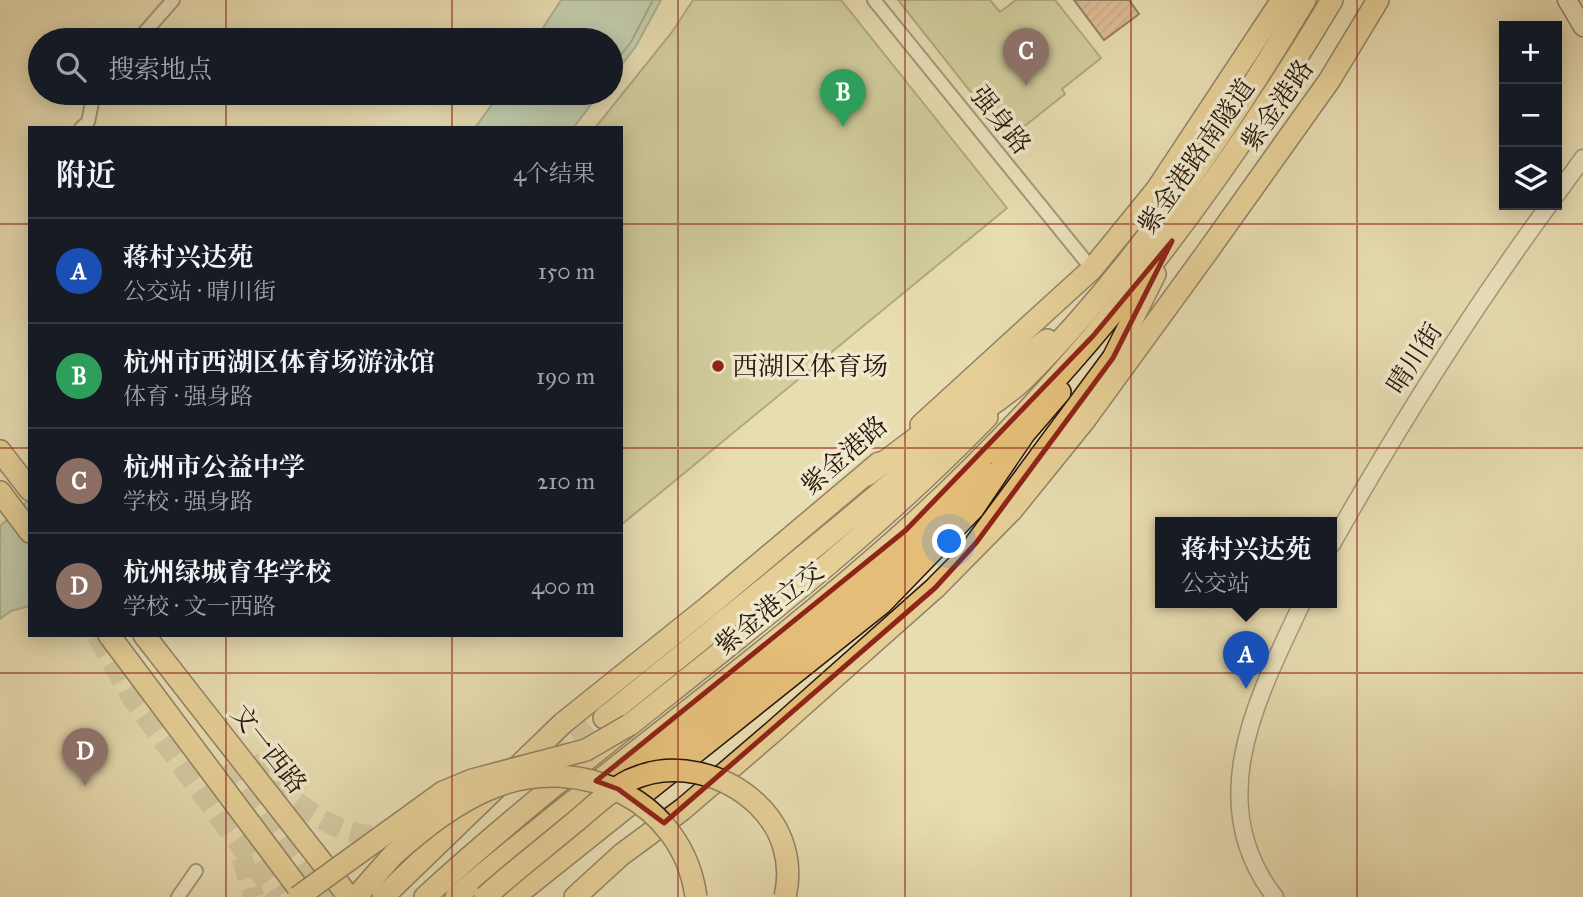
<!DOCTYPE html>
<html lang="zh">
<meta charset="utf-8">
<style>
body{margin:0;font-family:"IM FELL Great Primer","Noto Serif SC",serif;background:#20242c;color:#f1f3f6}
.controls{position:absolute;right:21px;top:21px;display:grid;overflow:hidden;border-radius:0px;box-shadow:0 4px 18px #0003}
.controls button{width:63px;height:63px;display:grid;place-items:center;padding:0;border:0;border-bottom:2px solid #363941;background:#171b24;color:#f1f3f6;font:35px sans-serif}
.you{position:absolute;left:950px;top:542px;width:24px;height:24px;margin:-18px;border:5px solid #fff;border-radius:50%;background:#1a73e8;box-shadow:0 0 0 10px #1a73e833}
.badge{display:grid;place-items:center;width:46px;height:46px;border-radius:50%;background:#8c9099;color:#fff;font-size:23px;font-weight:700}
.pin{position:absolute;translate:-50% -58px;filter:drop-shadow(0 2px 4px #0008)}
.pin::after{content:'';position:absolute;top:37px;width:24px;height:21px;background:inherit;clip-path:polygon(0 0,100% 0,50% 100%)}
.popup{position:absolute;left:1155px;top:517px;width:182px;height:91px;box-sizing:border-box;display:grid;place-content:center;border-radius:0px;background:#171b24;filter:drop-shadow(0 2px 5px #0005);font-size:23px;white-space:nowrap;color:#9ea1a6}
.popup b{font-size:26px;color:#f1f3f6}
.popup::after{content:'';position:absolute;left:50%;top:100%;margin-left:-14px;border:14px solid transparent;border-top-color:#171b24}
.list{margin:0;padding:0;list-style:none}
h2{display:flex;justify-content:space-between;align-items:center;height:91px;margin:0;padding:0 28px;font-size:30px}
h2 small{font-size:23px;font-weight:400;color:#9ea1a6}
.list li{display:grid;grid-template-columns:46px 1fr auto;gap:21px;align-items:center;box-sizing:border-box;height:105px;padding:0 28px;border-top:2px solid #363941}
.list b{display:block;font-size:26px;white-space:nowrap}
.list p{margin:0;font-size:23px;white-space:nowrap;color:#9ea1a6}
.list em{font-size:23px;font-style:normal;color:#9ea1a6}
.icon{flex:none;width:38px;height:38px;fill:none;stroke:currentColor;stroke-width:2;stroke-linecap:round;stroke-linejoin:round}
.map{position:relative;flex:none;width:1583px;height:897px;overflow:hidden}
.search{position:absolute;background:#171b24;box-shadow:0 4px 18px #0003;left:28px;top:28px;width:595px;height:77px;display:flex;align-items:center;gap:18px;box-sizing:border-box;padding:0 24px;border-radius:38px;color:#9ea1a6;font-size:26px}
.panel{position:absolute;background:#171b24;box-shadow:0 4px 18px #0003;left:28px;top:126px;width:595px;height:511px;border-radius:0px}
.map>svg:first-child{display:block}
</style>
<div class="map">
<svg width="1583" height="897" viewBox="0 0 1583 897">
<defs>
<pattern id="building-hatch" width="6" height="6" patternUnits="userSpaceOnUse" patternTransform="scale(1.75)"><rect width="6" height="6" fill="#d29572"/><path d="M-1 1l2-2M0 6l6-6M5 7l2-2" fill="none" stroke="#aa785c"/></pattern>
</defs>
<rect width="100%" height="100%" fill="#e8dcb1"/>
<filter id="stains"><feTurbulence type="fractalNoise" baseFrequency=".00286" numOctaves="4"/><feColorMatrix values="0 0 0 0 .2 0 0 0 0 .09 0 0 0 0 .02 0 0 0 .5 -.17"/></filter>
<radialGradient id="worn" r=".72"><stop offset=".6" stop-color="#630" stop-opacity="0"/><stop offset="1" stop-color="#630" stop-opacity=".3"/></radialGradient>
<!-- pitch -->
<g fill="#babf89" stroke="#706a4a" stroke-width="2">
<path d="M693 0H841L1007 208 621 525V128H595L672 32Z"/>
<path d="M898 0H990L1000 12 1016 0H1055L1101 58 1062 89 1065 94 1008 139Z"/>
</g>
<!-- water -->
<g fill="#97bcab" stroke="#69796b" stroke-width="2">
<path d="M561 0H661L636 46 611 79V40H535Z"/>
<path d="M500 93H600L573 128H475Z"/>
<path d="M30 499V606L11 611 0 619V526Z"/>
</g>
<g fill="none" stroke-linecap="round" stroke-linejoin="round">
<!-- shore -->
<path stroke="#5e685a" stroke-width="2" d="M611 68 631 42 653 0"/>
</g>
<!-- building -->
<path fill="url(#building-hatch)" stroke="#25150a" stroke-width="2" d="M1074 0H1129L1139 14 1104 40Z"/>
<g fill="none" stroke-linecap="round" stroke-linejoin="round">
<!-- trunk-tunnel -->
<g stroke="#c1b490" stroke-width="21" stroke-dasharray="21 10" stroke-linecap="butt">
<path d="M97 635 132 698 278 897"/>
<path d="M551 760 604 718"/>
<path d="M250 761C292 800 331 839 392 837"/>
<path d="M230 762 332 897"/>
<path d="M242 858 254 897"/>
</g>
<defs>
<g id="minor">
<path d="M874 0 1092 269"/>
<path d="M138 40 173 0"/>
<path d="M81 128 88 122 94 93"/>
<path d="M178 897 196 871"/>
</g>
<g id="tertiary">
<path d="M1557 194 1583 158"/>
<path d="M1332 544C1398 427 1469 314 1549 205"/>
<path d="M1275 897C1201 802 1258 697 1302 603"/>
</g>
<path id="secondary" d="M1567 0 1583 27"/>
<g id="primary">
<path d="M921 425 1092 269 1157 189 1282 0"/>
<path d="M0 451 30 490"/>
<path d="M0 492 30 532"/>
<path d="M109 635 305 897"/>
<path d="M144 635 349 897"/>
<path d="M383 897 563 723 709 606 879 463"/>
<path d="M575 897 621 855 683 809 774 731 935 588 1012 510 1084 421 1205 255 1329 81 1378 0"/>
</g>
<g id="trunk">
<path d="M867 475 1047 340"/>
<path d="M976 543 1113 358 1155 274"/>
<path d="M604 718C717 627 830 536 940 442 966 419 1000 403 1025 378 1134 269 1226 132 1305 0"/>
<path d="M631 779 861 595 985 473"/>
<path d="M356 897 393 855"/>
<path d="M425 897C607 730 815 595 987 417"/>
<path d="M456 897C603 772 760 661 904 532 1074 379 1215 196 1332 0"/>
<path d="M514 897 882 603 973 509 1024 434 1060 392"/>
</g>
</defs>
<!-- minor casing -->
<use href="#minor" stroke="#564734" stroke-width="16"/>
<!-- tertiary casing -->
<use href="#tertiary" stroke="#564734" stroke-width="19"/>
<!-- secondary casing -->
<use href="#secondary" stroke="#25150a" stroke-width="21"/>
<!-- primary casing -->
<use href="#primary" stroke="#25150a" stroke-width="24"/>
<!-- trunk casing -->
<use href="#trunk" stroke="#25150a" stroke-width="24"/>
<!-- minor -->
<use href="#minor" stroke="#f0e8cc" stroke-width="12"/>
<!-- tertiary -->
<use href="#tertiary" stroke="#f0e8cc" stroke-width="16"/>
<!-- secondary -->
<use href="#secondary" stroke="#f0e8cc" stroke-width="18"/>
<!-- primary -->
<use href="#primary" stroke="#e4be78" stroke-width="21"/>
<!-- trunk -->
<use href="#trunk" stroke="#e4be78" stroke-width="21"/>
<defs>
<g id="trunk-bridge">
<path d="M393 855C424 828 456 802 494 787 582 753 683 801 696 897"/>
<path d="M298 897 443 792 472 780 586 750 629 725"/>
<path d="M485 897C514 871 545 847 575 822 592 808 610 790 630 780 673 760 725 773 758 805 783 829 793 863 785 897"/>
</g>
</defs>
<!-- trunk-bridge casing -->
<use href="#trunk-bridge" stroke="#25150a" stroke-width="24" stroke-linecap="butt"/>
<!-- trunk-bridge -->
<use href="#trunk-bridge" stroke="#e4be78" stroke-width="21"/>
</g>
<!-- marked area -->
<path d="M0 0H1583V897H0ZM1172 241 1113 358 976 543 935 588 664 823 618 789 596 781 906 530 1093 336Z" fill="#e8dcb1" fill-opacity=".55" fill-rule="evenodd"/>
<path fill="none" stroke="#8f2418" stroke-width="5" stroke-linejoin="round" d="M1172 241 1113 358 976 543 935 588 664 823 618 789 596 781 906 530 1093 336Z"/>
<!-- grid -->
<path fill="none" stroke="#8f2418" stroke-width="2" stroke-opacity="0.55" d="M226 0V40M452 0V40M678 0V897M905 0V897M1131 0V897M1357 0V897M226 93V128M452 93V128M0 224H30M621 224H1583M0 448H30M621 448H1583M226 635V897M452 635V897M0 673H1583"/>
<!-- markers -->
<circle fill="#8f2418" stroke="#f0e8cc" stroke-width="2.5" cx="718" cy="366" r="7"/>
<g text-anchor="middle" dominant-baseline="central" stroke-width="7" stroke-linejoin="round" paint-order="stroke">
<!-- street labels -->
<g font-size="26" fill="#25150a" stroke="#f0e8cc">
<text transform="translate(1277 105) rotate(-55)">紫金港路</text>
<text transform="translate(1001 120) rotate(51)">强身路</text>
<text transform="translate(1196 156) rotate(-55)">紫金港路南隧道</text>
<text transform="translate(1414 358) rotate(-57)">晴川街</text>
<text transform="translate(844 455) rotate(-41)">紫金港路</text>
<text transform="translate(769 608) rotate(-39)">紫金港立交</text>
<text transform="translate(269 749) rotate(52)">文一西路</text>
</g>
<!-- poi labels -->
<g font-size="26" fill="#25150a" stroke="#f0e8cc" text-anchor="start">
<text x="732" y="366">西湖区体育场</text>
</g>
</g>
<rect width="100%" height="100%" filter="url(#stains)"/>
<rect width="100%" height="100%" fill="url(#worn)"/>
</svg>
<div class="controls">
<button>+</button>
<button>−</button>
<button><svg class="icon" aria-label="layers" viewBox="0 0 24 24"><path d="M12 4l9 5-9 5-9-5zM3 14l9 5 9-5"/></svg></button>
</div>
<div class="you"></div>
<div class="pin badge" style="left:1246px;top:689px;background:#1a4fb4">A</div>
<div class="popup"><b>蒋村兴达苑</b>公交站</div>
<div class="pin badge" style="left:843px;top:127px;background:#2e9e5b">B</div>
<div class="pin badge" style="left:1026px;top:86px;background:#8d6e63">C</div>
<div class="pin badge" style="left:85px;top:786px;background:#8d6e63">D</div>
<div class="search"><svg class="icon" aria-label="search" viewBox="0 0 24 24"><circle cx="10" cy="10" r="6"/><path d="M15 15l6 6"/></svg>搜索地点</div>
<section class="panel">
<h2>附近<small>4个结果</small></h2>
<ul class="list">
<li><span class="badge" style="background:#1a4fb4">A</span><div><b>蒋村兴达苑</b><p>公交站 · 晴川街</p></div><em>150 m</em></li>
<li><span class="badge" style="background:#2e9e5b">B</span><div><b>杭州市西湖区体育场游泳馆</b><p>体育 · 强身路</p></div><em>190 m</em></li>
<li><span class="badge" style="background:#8d6e63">C</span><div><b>杭州市公益中学</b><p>学校 · 强身路</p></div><em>210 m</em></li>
<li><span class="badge" style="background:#8d6e63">D</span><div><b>杭州绿城育华学校</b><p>学校 · 文一西路</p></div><em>400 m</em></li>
</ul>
</section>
</div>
